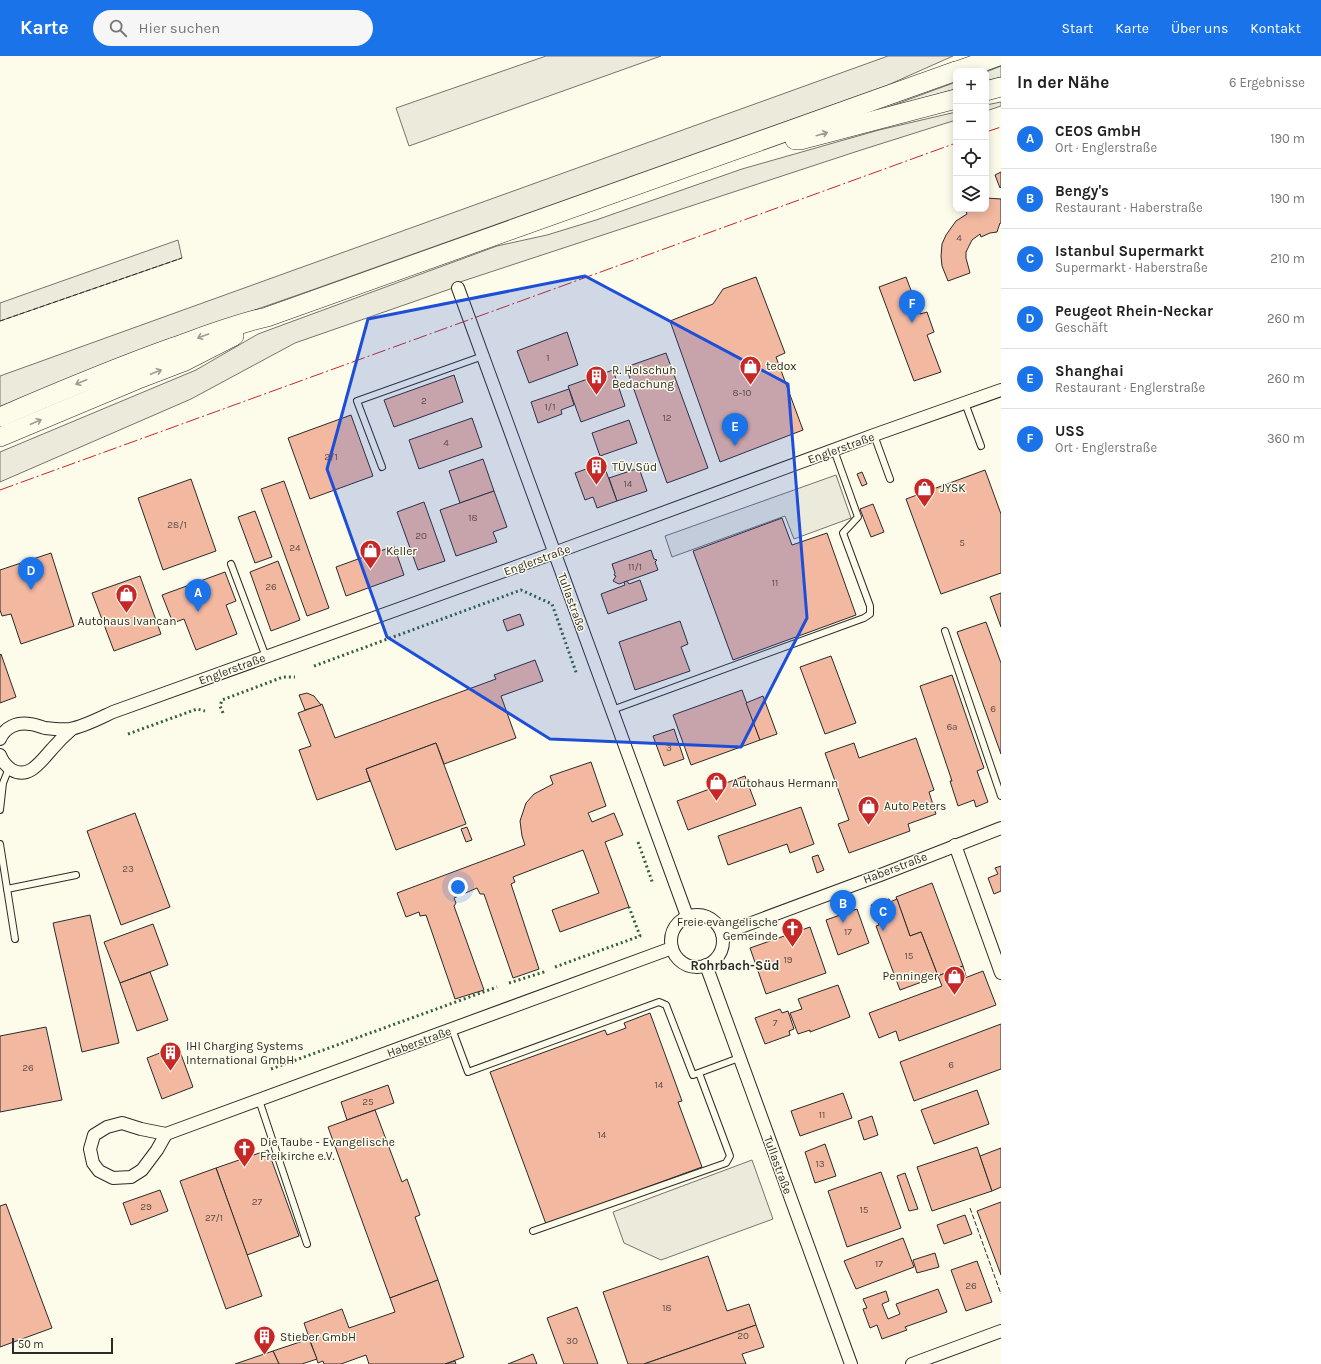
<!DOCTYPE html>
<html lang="de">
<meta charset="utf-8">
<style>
body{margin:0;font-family:Karla,sans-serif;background:#f6f6f6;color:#222}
.controls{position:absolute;right:12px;top:12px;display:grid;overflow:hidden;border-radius:8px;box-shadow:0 2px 10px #0003}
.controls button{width:36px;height:36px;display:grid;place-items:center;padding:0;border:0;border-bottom:1px solid #e0e0e0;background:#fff;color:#222;font:20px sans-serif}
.scale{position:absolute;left:12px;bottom:10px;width:101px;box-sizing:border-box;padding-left:4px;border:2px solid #2b2b2b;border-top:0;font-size:11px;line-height:14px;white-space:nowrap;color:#2b2b2b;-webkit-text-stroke:3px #fdfbea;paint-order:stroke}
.you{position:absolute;left:458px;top:831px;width:14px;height:14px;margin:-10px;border:3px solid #fff;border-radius:50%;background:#1a73e8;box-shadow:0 0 0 6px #1a73e833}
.badge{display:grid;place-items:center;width:26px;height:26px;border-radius:50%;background:#1a73e8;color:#fff;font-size:13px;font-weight:700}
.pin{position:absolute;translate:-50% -33px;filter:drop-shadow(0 1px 2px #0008)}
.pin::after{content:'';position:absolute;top:21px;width:14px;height:12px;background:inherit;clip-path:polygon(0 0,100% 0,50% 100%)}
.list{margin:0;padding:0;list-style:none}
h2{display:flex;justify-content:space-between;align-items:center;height:52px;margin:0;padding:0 16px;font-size:17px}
h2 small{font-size:13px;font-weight:400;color:#767676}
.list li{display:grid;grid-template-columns:26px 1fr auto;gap:12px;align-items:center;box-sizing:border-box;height:60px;padding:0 16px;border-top:1px solid #e0e0e0}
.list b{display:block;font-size:15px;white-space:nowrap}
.list p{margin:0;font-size:13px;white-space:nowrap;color:#767676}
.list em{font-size:13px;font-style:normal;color:#767676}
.icon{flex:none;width:22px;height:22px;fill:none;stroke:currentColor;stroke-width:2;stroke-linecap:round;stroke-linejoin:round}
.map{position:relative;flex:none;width:1001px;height:1308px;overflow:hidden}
header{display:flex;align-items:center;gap:24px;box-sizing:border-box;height:56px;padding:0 20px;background:#1a73e8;color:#fff}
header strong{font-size:19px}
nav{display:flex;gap:22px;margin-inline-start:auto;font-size:14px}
.search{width:280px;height:36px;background:#f6f6f6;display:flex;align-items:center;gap:10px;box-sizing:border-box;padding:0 14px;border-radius:22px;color:#767676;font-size:15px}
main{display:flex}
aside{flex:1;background:#fff}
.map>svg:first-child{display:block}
</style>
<header>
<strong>Karte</strong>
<div class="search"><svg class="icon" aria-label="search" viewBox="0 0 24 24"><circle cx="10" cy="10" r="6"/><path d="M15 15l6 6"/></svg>Hier suchen</div>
<nav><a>Start</a><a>Karte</a><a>Über uns</a><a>Kontakt</a></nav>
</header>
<main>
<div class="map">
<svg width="1001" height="1308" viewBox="0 0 1001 1308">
<rect width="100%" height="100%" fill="#fdfbea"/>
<!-- green -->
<g fill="#ecebdb" stroke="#74746e">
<path d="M546 0H661L409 90 396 52Z"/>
<path d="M888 0H953L888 29 312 234 126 299 0 352V320Z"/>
<path d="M1001 10V21L986 25V16Z"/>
<path d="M956 26V33L880 54Z"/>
<path d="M1001 46V50L986 55V49Z"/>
<path d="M956 56V64L858 95 460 226 453 232 295 287 191 343 0 426V396L196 314 258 278 497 190 547 179 596 164 742 113 879 74Z"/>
<path d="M178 184 182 202 0 265V247Z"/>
<path d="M836 419 851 462 794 483 785 460 672 501 665 480Z"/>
<path d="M752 1104 773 1163 661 1204 624 1187 613 1156Z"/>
</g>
<!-- building -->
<g fill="#f2b8a0" stroke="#2b2b2b">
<path d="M1001 116V131L1000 132 995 119Z"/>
<path d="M986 142 1001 143V167H1000L997 176 990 177 981 181 980 178 972 184 966 196V202L970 217 948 225 942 210 941 200 942 188 946 179 956 165 967 158 965 153H986Z"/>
<path d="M756 221 785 297 776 301 803 374 720 406 670 265 713 248 723 233Z"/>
<path d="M906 221 920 258 927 256 934 276 927 279 941 316 914 325 879 231Z"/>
<path d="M567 276 578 309 529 327 517 295Z"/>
<path d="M666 297 708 412 667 427 626 311Z"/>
<path d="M613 314 625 350 581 366 568 330Z"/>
<path d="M454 319 463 346 394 371 384 344Z"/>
<path d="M569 333 574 349 561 354 562 358 538 367 531 346Z"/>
<path d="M351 359 373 420 310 443 288 382Z"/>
<path d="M472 362 482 391 419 413 409 384Z"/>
<path d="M629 364 637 387 600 400 592 377Z"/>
<path d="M483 403 494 435 460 447 449 415Z"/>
<path d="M603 407 617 445 597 452 593 441 585 444 575 417Z"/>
<path d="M639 412 647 435 617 445 609 422Z"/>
<path d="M985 414 1001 458V517L941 538 906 443Z"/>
<path d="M862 416 867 428 862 430 857 418Z"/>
<path d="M191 423 216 495 163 514 138 442Z"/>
<path d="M284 425 329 552 307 560 261 433Z"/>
<path d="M494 435 507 471 493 476 497 486 456 500 440 454Z"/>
<path d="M424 446 445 505 418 514 397 456Z"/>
<path d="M873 448 884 476 871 481 860 453Z"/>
<path d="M255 455 272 501 255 507 238 461Z"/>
<path d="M782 462 792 489 827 477 856 559 733 604 693 495Z"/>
<path d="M394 490 404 519 346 540 336 511Z"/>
<path d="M651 494 654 503 657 504 655 506 658 514 619 528 613 525 616 520 614 519 615 517 612 508Z"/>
<path d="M51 497 74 570 21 588 11 558 2 560 0 554V514Z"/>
<path d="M278 505 300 564 271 575 250 516Z"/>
<path d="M225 516 236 545 226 549 237 578 196 594 184 563 173 567 162 539Z"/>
<path d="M140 520 161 578 114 595 92 537Z"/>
<path d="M640 524 647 544 608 558 601 538 625 529 624 526 627 525 629 528Z"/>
<path d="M1001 537V571L990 541Z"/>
<path d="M520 558 524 569 507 575 503 564Z"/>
<path d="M680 565 688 588 681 591 690 615 635 634 619 586Z"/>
<path d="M986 566 1001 607V698L957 576Z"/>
<path d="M1 598 16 641 0 647V599Z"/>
<path d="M831 600 856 667 825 678 800 611Z"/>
<path d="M535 604 543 625 501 640 516 682 444 708 436 687 366 713 370 725 317 744 299 694 311 690 298 657 322 648 335 682 496 623 494 619Z"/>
<path d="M952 619 984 712 977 715 988 746 976 751 974 744 958 750 950 725H952L920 630Z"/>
<path d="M742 634 760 684 691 709 673 659Z"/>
<path d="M307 637 314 640 321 649 305 654 299 639Z"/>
<path d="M763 640 777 678 760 684 746 647Z"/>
<path d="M674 673 684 703 664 710 653 680Z"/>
<path d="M916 682 934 734 929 736 936 758 908 768 910 775 849 797 838 768 849 764 825 697 854 687 859 702Z"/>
<path d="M436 687 466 768 396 794 366 713Z"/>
<path d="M591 706 606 750 588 757 592 766 614 757 623 779 605 786 629 851 560 876 552 854 599 837 583 794 513 821 515 826 511 828 539 913 513 922 484 838H480L477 832 454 842 456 847 454 850 484 934 455 943 426 859 420 860 419 856 406 861 397 837 525 789 522 780 520 765 526 747 534 738 553 728 550 720Z"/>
<path d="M745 720 756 749 688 774 677 745Z"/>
<path d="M801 751 814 788 790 797 787 788 728 809 718 780Z"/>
<path d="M135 757 170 851 121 869 87 775Z"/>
<path d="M467 771 472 784 466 786 461 773Z"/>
<path d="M818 799 824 814 817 817 812 801Z"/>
<path d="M1001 810V835L994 838 988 822 998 818 995 812Z"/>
<path d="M932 827 963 910 938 920 921 876 910 880 896 841Z"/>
<path d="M889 843 890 846 897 843 910 880 921 876 938 920 900 934 876 870 879 869 871 849Z"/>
<path d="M857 853 869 887 838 899 826 864Z"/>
<path d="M90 859 119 987 82 996 53 867Z"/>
<path d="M153 868 168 909 120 927 104 886Z"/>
<path d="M810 871 826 917 766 938 750 892Z"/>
<path d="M963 910 966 920 956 924 957 925 983 915 996 949 899 985 896 975 879 982 869 957 942 930 938 920Z"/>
<path d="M150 916 168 964 137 975 120 927Z"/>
<path d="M838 929 850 961 810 976V974L798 978 790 957 802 953 798 943Z"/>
<path d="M780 953 782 957 788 955 794 973 789 975 790 979 765 988 755 962Z"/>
<path d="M650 957 682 1045 678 1046 702 1111 546 1168 490 1016 605 974 607 979 626 972 624 967Z"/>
<path d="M1001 968V1013L914 1045 900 1006Z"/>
<path d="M46 971 62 1044 0 1056V980Z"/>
<path d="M178 990 193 1031 162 1043 147 1002Z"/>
<path d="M388 1029 394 1047 347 1064 341 1046Z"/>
<path d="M977 1034 989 1068 934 1088 921 1054Z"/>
<path d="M843 1037 852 1062 800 1080 791 1055Z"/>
<path d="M375 1054 402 1126 407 1123 420 1159 415 1161 438 1224 390 1242 328 1071Z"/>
<path d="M872 1060 878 1079 864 1084 858 1065Z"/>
<path d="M825 1088 836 1120 815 1127 805 1096Z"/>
<path d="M977 1091 992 1135 932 1155 917 1111Z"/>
<path d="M1001 1092V1131L992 1135 980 1100Z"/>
<path d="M268 1094 299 1180 247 1199 216 1112Z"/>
<path d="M216 1112 262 1240 226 1253 180 1125Z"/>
<path d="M881 1116 901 1172 847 1191 828 1135Z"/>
<path d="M905 1117 918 1153 909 1155 897 1120Z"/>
<path d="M160 1134 168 1155 131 1169 123 1147Z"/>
<path d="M1001 1146V1219L977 1155Z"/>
<path d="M6 1148 52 1272 0 1291V1150Z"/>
<path d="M965 1159 972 1178 944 1188 937 1169Z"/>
<path d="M903 1182 914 1211 856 1233 844 1205Z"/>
<path d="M935 1197 939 1211 917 1217 913 1204Z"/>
<path d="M708 1200 727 1255 749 1248 756 1269 644 1308H628L603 1236Z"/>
<path d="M977 1205 992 1246 966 1255 951 1214Z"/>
<path d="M438 1224 464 1301 445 1308H369L366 1299 341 1308H324L323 1305 318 1307 304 1267 342 1253 349 1272 395 1256 390 1242Z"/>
<path d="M938 1233 947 1256 905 1271 907 1274 882 1283 877 1269 870 1272 863 1253 867 1252 863 1243 886 1235 889 1245 882 1248 888 1263 900 1258 896 1248Z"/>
<path d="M577 1251 598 1308H564L547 1262Z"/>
<path d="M756 1269 764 1291 742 1298 746 1308H644Z"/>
<path d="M309 1283 317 1303 302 1308H279L273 1295Z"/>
<path d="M273 1295 279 1308H235Z"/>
<path d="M533 1298 537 1308H508Z"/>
<path d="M455 1305 456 1308H445Z"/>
</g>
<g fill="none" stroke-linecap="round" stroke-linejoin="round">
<defs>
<g id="lane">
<path d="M965 347 981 390"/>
<path d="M874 379 890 423"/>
<path d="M382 411 357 345 483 300"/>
<path d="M231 508 266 601"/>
<path d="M945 575 1001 740"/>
<path d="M612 654 864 562 870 558V550L843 477 858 461 834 394"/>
<path d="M0 754 3 727 9 712"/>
<path d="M0 788 15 883"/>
<path d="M7 833 76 819"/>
<path d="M452 973 468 1016 659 946 666 949 693 1019 739 1002"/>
<path d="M259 1044 307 1188"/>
<path d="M533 1175 726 1107 730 1100 699 1017"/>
</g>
<g id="street">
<path d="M458 232 687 860"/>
<path d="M0 683C5 671 17 666 30 668 35 668 40 671 45 672 53 673 62 674 70 673 83 671 100 662 113 656L554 497 874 379 1001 334"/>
<path d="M0 699C2 705 6 710 12 714 29 724 42 704 52 693 58 686 65 679 72 673"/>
<path d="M955 789 1001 917"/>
<circle cx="697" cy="885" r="26"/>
<path d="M722 878 883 818 1001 772"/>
<path d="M706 909 851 1308"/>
<path d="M166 1078 157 1094 142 1114 131 1121 113 1122 99 1115 93 1107 90 1093 94 1079 107 1071 122 1067 141 1073 166 1078 672 892"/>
<path d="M912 1308 1001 1275"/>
</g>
<g id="primary">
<path d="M957 15 999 0"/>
<path d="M986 35 1001 31"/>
<path d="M795 84H800L956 43"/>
<path d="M0 361C58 336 115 312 174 291 205 280 235 268 267 261L956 15"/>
<path d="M0 381 136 324 183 306 234 280"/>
</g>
</defs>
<!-- lane casing -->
<use href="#lane" stroke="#2b2b2b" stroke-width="8"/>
<!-- street casing -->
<use href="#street" stroke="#2b2b2b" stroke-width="14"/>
<!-- primary casing -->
<use href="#primary" stroke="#2b2b2b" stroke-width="20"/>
<!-- lane -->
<use href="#lane" stroke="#fdfbea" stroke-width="6"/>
<!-- street -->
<use href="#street" stroke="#fdfbea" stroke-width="12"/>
<!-- primary -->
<use href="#primary" stroke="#fdfbea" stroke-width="19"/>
<!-- hedge -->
<g stroke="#34623c" stroke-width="3" stroke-dasharray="2 3" stroke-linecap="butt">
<path d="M314 610 521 534 552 548 577 619"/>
<path d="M223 657 220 650 222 644 283 621H295"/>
<path d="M128 678 197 653 205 655"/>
<path d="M638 786 653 828"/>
<path d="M555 911 640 880 629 851"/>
<path d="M509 927 547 915"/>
<path d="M271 1013 497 931"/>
</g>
<!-- fence -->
<g stroke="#2b2b2b" stroke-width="1" stroke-dasharray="5 2" stroke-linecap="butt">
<path d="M0 265 182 202"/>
<path d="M970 1152 1001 1238"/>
</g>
<!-- power -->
<g stroke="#c62828" stroke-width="1" stroke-dasharray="14 3 2 3" stroke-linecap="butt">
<path d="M986 76 1001 71"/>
<path d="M0 434 956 87"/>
</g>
</g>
<!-- one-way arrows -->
<defs><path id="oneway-shaft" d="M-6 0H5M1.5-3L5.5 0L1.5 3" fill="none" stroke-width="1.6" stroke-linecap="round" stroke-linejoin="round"/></defs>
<g stroke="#9e9d94">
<use href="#oneway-shaft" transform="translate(822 78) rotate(-16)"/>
<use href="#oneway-shaft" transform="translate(203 280) rotate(160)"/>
<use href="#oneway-shaft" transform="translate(156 316) rotate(-21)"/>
<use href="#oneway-shaft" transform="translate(81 326) rotate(157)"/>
<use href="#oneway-shaft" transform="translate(36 366) rotate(-23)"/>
</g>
<!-- marked area -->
<path fill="#1d4ed8" fill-opacity="0.2" stroke="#1d4ed8" stroke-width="3" stroke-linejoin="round" d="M585 220 788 328 807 562 741 691 550 683 387 581 327 413 368 263Z"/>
<!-- icons -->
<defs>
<symbol id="shop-pin" viewBox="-11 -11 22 30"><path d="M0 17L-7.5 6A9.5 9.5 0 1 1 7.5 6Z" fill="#c62828" stroke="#fdfbea"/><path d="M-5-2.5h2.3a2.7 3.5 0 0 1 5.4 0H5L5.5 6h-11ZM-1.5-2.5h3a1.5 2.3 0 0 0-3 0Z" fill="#fff"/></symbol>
<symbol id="building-pin" viewBox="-11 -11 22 30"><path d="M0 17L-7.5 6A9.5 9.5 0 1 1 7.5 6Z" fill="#c62828" stroke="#fdfbea"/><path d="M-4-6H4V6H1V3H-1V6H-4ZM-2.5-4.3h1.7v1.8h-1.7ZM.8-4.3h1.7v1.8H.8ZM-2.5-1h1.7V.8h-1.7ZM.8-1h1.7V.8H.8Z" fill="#fff"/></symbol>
<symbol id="church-pin" viewBox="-11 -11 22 30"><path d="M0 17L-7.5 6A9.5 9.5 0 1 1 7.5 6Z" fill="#c62828" stroke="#fdfbea"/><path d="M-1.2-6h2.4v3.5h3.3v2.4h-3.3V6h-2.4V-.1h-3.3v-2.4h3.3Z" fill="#fff"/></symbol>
</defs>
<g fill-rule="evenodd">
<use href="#shop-pin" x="738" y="298" width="25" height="34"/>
<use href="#building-pin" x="584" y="308" width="25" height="34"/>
<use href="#building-pin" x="584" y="398" width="25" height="34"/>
<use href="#shop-pin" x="912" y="420" width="25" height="34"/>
<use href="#shop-pin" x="358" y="482" width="25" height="34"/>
<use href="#shop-pin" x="114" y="526" width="25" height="34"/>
<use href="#shop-pin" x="704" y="714" width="25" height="34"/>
<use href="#shop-pin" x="856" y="738" width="25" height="34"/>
<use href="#church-pin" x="780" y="860" width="25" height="34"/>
<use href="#shop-pin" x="942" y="908" width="25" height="34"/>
<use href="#building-pin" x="158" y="984" width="25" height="34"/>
<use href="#church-pin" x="232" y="1080" width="25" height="34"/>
<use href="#building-pin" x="252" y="1268" width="25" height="34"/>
</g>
<g text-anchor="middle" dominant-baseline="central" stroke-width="3" stroke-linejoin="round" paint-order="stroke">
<!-- number labels -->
<g font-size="10" fill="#5d4e48">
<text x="959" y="182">4</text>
<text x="548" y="302">1</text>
<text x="742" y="337">8-10</text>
<text x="424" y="345">2</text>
<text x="550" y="351">1/1</text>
<text x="667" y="362">12</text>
<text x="446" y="387">4</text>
<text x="331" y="401">2/1</text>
<text x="628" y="428">14</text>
<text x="473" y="462">18</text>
<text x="177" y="469">28/1</text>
<text x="421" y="480">20</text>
<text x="962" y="487">5</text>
<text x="295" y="492">24</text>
<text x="635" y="511">11/1</text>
<text x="775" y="527">11</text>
<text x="271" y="531">26</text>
<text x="993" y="653">6</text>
<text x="952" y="671">6a</text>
<text x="669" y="692">3</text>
<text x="128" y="813">23</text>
<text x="848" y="876">17</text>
<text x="909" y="900">15</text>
<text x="788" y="904">19</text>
<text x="775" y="967">7</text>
<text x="951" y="1009">6</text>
<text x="28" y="1012">26</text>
<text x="659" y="1029">14</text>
<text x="368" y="1046">25</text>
<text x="822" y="1059">11</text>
<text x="602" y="1079">14</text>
<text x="820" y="1108">13</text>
<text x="257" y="1146">27</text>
<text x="146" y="1151">29</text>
<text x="864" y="1154">15</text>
<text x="214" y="1162">27/1</text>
<text x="879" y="1208">17</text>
<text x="971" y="1230">26</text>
<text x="667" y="1252">18</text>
<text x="743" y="1280">20</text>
<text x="572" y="1285">30</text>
</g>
<!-- poi labels -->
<g font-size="12" fill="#2b2b2b" stroke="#fdfbea" text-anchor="start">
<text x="766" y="310">tedox</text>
<text x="612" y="314">R. Holschuh<tspan x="612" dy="14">Bedachung</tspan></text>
<text x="612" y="411">TÜV Süd</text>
<text x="940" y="432">JYSK</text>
<text x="386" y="495">Keller</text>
<text x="127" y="565" text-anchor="middle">Autohaus Ivancan</text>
<text x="732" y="727">Autohaus Hermann</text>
<text x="884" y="750">Auto Peters</text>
<text x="778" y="866" text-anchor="end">Freie evangelische<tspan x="778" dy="14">Gemeinde</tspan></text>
<text x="938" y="920" text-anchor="end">Penninger</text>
<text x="186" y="990">IHI Charging Systems<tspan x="186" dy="14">International GmbH</tspan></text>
<text x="260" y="1086">Die Taube - Evangelische<tspan x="260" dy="14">Freikirche e.V.</tspan></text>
<text x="280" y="1281">Stieber GmbH</text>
</g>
<!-- street labels -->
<g font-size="12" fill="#2b2b2b" stroke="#fdfbea">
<text transform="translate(841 392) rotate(-20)">Englerstraße</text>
<text transform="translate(537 504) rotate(-20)">Englerstraße</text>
<text transform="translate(572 546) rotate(70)">Tullastraße</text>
<text transform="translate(232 613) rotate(-20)">Englerstraße</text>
<text transform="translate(895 812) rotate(-21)">Haberstraße</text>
<text transform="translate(419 986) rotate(-20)">Haberstraße</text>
<text transform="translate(778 1109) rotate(70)">Tullastraße</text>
</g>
<!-- neighbourhood labels -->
<g font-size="13" font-weight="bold" fill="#2b2b2b" stroke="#fdfbea">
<text x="735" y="909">Rohrbach-Süd</text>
</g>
</g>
</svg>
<div class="controls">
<button>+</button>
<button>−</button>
<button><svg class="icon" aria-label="locate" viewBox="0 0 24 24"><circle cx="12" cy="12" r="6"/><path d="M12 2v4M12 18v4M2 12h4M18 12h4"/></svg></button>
<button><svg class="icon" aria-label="layers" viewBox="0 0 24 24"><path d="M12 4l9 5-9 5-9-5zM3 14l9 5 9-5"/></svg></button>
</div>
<div class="scale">50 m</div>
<div class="you"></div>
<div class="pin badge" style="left:198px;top:556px">A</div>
<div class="pin badge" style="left:843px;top:867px">B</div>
<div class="pin badge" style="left:883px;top:875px">C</div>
<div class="pin badge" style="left:31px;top:534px">D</div>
<div class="pin badge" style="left:735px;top:390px">E</div>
<div class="pin badge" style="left:912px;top:267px">F</div>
</div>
<aside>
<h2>In der Nähe<small>6 Ergebnisse</small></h2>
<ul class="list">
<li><span class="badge">A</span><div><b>CEOS GmbH</b><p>Ort · Englerstraße</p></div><em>190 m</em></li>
<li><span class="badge">B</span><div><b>Bengy's</b><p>Restaurant · Haberstraße</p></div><em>190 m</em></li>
<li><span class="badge">C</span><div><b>Istanbul Supermarkt</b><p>Supermarkt · Haberstraße</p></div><em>210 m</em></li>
<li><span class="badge">D</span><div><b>Peugeot Rhein-Neckar</b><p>Geschäft</p></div><em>260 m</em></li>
<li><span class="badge">E</span><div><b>Shanghai</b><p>Restaurant · Englerstraße</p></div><em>260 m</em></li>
<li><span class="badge">F</span><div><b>USS</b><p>Ort · Englerstraße</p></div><em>360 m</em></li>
</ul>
</aside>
</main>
